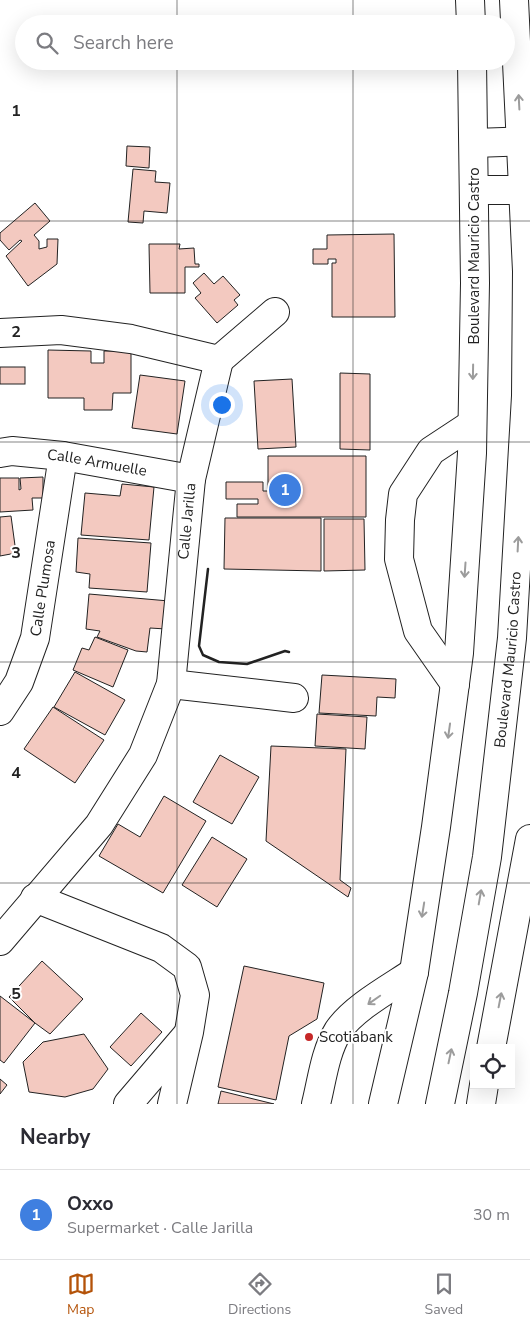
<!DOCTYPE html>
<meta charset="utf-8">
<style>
body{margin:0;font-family:"Nunito Sans",sans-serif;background:#f2f2f3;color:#2b2b33}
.controls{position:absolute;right:15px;bottom:15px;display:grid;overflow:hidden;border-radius:0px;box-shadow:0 5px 20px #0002}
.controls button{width:45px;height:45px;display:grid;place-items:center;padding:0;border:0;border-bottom:1px solid #e1e1e2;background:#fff;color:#2b2b33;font:25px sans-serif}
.you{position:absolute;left:221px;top:404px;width:18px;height:18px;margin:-12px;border:4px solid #fff;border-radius:50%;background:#1a73e8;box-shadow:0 0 0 8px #1a73e833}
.badge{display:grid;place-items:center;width:32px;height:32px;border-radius:50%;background:#b45309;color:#fff;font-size:16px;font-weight:700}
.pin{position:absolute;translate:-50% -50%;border:2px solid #fff;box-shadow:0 1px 5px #0006}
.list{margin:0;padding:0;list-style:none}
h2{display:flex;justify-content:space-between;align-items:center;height:65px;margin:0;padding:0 20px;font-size:21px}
h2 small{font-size:16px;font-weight:400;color:#7c7c81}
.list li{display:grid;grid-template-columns:32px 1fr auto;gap:15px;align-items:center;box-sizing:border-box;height:90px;padding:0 20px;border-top:1px solid #e1e1e2}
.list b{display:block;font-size:19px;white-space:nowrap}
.list p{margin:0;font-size:16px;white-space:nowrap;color:#7c7c81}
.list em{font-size:16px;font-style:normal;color:#7c7c81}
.icon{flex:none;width:28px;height:28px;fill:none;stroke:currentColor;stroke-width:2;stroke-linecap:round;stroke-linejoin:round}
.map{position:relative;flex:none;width:530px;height:1104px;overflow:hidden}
.search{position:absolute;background:#fff;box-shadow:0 5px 20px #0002;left:15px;right:15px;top:15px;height:55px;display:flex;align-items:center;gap:12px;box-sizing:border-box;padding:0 18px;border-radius:28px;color:#7c7c81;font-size:19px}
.sheet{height:155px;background:#fff}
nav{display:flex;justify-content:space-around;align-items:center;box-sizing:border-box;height:70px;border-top:1px solid #e1e1e2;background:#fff;font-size:14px;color:#7c7c81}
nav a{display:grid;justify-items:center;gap:2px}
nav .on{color:#b45309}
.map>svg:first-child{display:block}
</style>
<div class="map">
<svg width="530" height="1104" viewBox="0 0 530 1104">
<rect width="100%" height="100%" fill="#fff"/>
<!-- building -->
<g fill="#f3c9c0" stroke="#222">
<path d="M127 146 150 147 149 168 126 166Z"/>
<path d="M133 169 156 171 155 182 170 183 167 213 144 211 143 223 128 222Z"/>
<path d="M35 203 50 221 34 235 39 241V249L47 247V239H58L57 264 28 286 6 256 22 241 20 240 9 250 0 240V233Z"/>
<path d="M394 234 395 317H332V263H336V259H328V264H313V249H327V235Z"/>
<path d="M149 244H180L179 249 194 248 195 264H199V267H185V293H150Z"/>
<path d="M204 273 214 284 223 276 240 295 234 300 238 305 217 323 195 298 201 293 193 283Z"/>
<path d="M48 350 91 351V363H104V351H131V393H113L112 410H84V398H48Z"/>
<rect x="0" y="367" width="25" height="17"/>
<path d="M340 373 370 374V450L340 449Z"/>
<path d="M140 375 185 381 177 434 132 428Z"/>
<path d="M292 379 296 447 258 449 254 381Z"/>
<path d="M268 456H366V517H237V504H258V499H226V482H263V491H268Z"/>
<path d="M43 477V498H32L33 510 0 512V478H19V490L21 489 20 478Z"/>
<path d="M122 484 154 487 149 540 81 535 85 493 120 496Z"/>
<path d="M11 516 16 553 0 556V517Z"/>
<path d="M225 518H321V571L224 569Z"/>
<path d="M324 519H364L365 570 324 571Z"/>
<path d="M78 538 151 543 147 592 89 588 90 574 76 572Z"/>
<path d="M89 594 169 601 166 629 150 628 147 652 136 651 97 637 100 631 86 629Z"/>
<path d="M95 637 128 650 113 687 73 670 82 648 89 650Z"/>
<path d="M75 672 125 700 105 735 54 707Z"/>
<path d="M322 675 396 679 395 698 377 697 376 716 319 713Z"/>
<path d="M53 707 104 740 75 783 24 749Z"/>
<path d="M317 714 367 717 365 749 315 746Z"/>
<path d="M271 746 346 749 340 880 351 888 348 897 266 841Z"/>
<path d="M220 755 259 777 232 824 193 802Z"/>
<path d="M164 796 206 821 163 893 99 856 118 824 140 837Z"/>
<path d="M212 837 247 859 217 907 182 885Z"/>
<path d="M42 961 83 999 50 1034 35 1023 9 997Z"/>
<path d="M244 966 324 983 317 1019 289 1036 276 1100 218 1087Z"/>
<path d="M0 996 35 1023 4 1063 0 1060Z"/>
<path d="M141 1013 162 1032 131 1066 110 1047Z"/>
<path d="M84 1034 108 1069 93 1089 65 1097 29 1092 23 1062 43 1042Z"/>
<path d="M0 1079 7 1085 0 1094Z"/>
<path d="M221 1091 274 1104H218Z"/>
</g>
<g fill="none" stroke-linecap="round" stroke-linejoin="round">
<defs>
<g id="minor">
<path d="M474 143 530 141"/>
<path d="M474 190H530"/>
<path d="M0 333 61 330 131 339 219 360 275 312"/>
<path id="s1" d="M0 453 12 451 63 456 191 479"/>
<path d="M171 684 294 698"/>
<path d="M455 684 418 631 399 559 400 520 403 494 431 451 472 424"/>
<path id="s2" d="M0 711 19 682 35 638 63 456"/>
<path d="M35 898 161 948 187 967 195 995 189 1032 172 1104"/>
<path id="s3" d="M0 941 99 825 143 755 171 684 191 479 219 360"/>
<path d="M491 1048 530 839"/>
<path d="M128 1104 187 1035"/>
<path d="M316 1104C322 1080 325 1052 338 1031 353 1008 392 987 414 972"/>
<path d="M481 1104 484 1085"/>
</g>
<g id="major">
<path d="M470 0 471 24"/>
<path d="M383 1104 414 972 436 827 459 653 472 453 475 283 472 61"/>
<path id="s4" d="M440 1104 463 993 487 857 512 638 526 396 527 271 514 0"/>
</g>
</defs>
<!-- minor casing -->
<use href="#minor" stroke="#222" stroke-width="30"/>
<!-- major casing -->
<use href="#major" stroke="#222" stroke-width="30"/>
<!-- minor -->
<use href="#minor" stroke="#fff" stroke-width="28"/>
<!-- major -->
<use href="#major" stroke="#fff" stroke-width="28"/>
<!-- wall -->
<path stroke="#222" stroke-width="2.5" d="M208 569 199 646 203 655 219 662 247 664 285 651 289 652"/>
</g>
<!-- one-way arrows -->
<defs><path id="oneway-shaft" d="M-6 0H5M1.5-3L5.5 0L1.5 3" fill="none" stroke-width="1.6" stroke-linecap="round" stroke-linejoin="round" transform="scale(1.25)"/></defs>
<g stroke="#9c9c9c">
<use href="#oneway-shaft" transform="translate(519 102) rotate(-93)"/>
<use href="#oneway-shaft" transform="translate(473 372) rotate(91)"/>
<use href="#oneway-shaft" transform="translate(518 544) rotate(-87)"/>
<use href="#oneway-shaft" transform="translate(465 570) rotate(94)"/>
<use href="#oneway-shaft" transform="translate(449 731) rotate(98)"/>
<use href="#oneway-shaft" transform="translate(480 897) rotate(-80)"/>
<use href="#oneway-shaft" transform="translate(423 910) rotate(99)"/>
<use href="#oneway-shaft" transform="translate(374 1000) rotate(145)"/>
<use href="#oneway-shaft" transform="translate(500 1000) rotate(-79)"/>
<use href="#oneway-shaft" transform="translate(450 1056) rotate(-78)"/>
</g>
<!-- grid -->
<path fill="none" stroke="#222" stroke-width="1" stroke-opacity="0.55" d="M177 0V24M353 0V24M177 61V1104M353 61V1104M0 221H530M0 442H530M0 662H530M0 883H530"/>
<!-- markers -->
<circle fill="#c62828" stroke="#fff" stroke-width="2" cx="309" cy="1037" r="5"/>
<g text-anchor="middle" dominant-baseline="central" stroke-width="4" stroke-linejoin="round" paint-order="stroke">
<!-- street labels -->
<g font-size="15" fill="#222" stroke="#fff">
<text transform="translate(474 256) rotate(-90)">Boulevard Mauricio Castro</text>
<text stroke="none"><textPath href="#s1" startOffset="98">Calle Armuelle</textPath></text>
<text stroke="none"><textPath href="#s3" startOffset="475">Calle Jarilla</textPath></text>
<text stroke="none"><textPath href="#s2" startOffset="132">Calle Plumosa</textPath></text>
<text stroke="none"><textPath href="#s4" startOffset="450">Boulevard Mauricio Castro</textPath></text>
</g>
<!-- poi labels -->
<g font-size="15" fill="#222" stroke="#fff" text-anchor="start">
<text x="319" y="1037">Scotiabank</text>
</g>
</g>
<g font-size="16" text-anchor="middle" font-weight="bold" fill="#222" stroke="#fff" stroke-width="4" stroke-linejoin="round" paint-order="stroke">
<text x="16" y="116">1</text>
<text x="16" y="337">2</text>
<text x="16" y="558">3</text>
<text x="16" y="778">4</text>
<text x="16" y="999">5</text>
</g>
</svg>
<div class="controls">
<button><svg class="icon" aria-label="locate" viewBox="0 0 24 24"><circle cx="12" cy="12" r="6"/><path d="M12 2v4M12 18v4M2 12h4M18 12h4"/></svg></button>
</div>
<div class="you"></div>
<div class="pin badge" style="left:285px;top:490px;background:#3f7fe0">1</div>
<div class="search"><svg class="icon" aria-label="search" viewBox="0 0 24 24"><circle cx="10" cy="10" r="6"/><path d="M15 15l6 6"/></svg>Search here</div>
</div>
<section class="sheet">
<h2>Nearby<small></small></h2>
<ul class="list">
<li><span class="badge" style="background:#3f7fe0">1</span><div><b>Oxxo</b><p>Supermarket · Calle Jarilla</p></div><em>30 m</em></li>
</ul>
</section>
<nav>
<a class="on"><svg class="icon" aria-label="map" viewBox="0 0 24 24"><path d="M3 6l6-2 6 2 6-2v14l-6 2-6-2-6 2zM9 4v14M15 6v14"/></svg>Map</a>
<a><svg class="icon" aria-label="directions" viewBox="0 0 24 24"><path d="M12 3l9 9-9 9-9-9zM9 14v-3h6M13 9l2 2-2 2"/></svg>Directions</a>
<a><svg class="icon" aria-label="saved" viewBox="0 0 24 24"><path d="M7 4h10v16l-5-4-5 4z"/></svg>Saved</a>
</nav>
